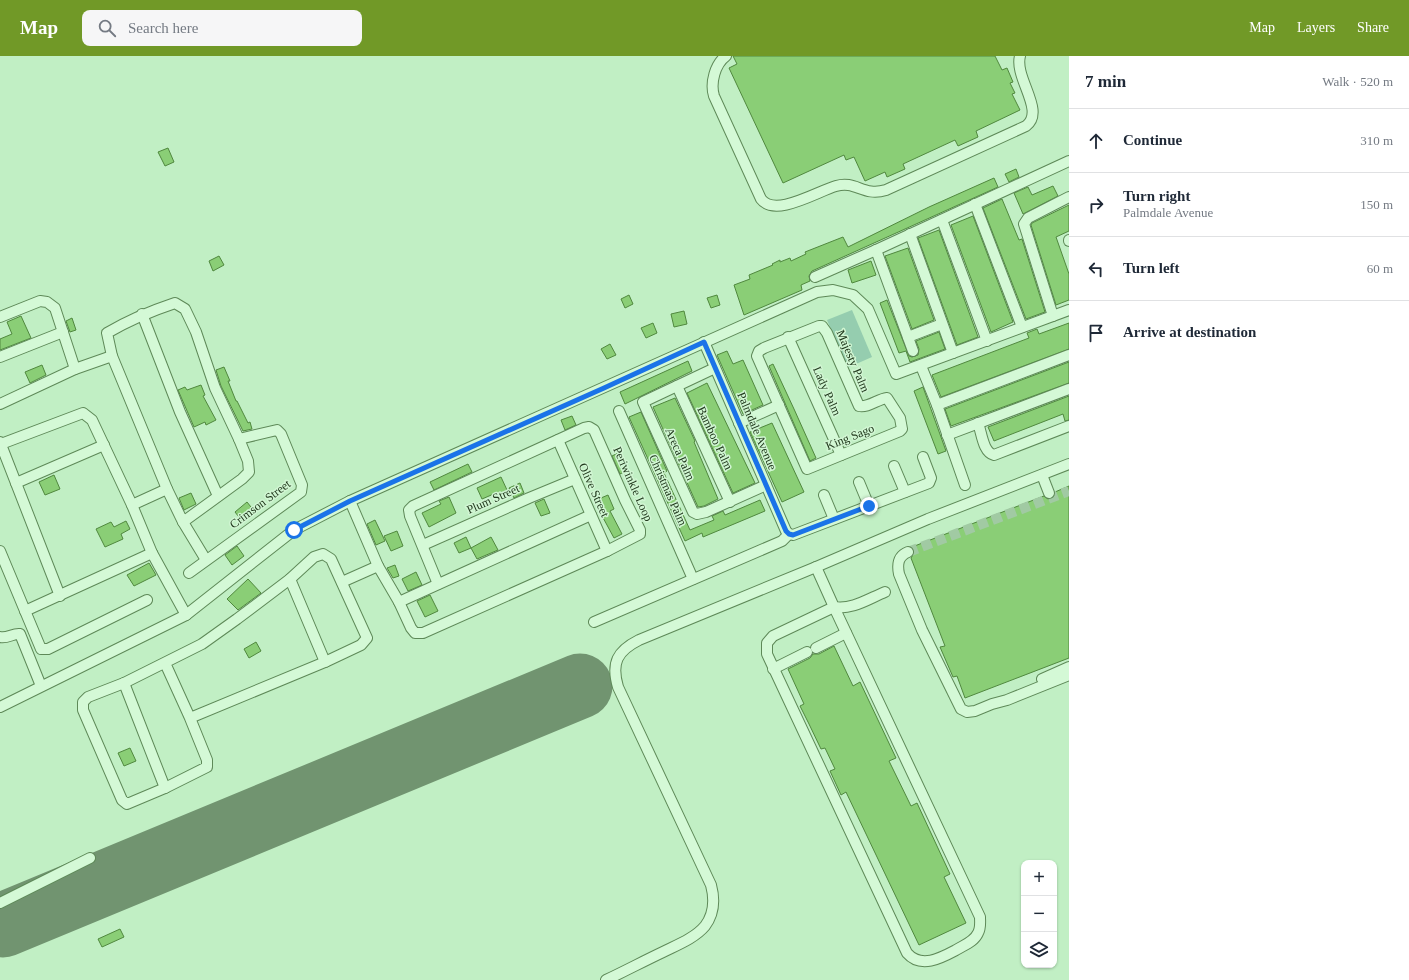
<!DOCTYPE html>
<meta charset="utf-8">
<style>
body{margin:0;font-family:Georgia,serif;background:#f6f6f7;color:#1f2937}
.controls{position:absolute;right:12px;bottom:12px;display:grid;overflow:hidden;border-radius:8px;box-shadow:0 1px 3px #0004}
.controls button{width:36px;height:36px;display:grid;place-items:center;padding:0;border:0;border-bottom:1px solid #e0e1e3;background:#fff;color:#1f2937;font:20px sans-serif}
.stop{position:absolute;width:12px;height:12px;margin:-9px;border:3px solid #1a73e8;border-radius:50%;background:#fff}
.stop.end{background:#1a73e8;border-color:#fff;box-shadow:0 1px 4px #0008}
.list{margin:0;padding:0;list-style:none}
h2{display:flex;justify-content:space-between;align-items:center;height:52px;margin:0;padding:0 16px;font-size:17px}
h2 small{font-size:13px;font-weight:400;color:#747a83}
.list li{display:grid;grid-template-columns:26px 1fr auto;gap:12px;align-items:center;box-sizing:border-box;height:64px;padding:0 16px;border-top:1px solid #e0e1e3}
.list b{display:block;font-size:15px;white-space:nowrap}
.list p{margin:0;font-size:13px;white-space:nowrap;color:#747a83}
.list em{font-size:13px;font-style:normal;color:#747a83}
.icon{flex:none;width:22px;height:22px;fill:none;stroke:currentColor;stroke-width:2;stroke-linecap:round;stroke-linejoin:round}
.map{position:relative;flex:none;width:1069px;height:924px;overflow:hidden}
header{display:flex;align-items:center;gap:24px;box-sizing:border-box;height:56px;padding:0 20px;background:#719927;color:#fff}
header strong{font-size:19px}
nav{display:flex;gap:22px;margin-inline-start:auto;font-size:14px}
.search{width:280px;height:36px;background:#f6f6f7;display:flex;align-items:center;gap:10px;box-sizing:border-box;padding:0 14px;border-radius:8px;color:#747a83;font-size:15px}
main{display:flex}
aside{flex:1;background:#fff}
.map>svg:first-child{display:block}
</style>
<header>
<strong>Map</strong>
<div class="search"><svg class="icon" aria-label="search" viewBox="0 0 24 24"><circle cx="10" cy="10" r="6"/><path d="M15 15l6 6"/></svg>Search here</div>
<nav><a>Map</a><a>Layers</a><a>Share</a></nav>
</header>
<main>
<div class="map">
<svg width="1069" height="924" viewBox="0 0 1069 924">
<rect width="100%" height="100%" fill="#c1efc4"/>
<!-- green -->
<path fill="#95cdaf" d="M852 254 872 301 847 312 827 264Z"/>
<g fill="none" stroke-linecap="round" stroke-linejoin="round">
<!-- runway -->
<path stroke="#719470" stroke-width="65" d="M3 869 580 630"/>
</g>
<!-- building -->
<g fill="#8ace76" stroke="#50883e">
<path d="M733 0H995L1002 14 1007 12 1013 26 1010 27 1015 37 1012 38 1020 54 976 75 978 81 958 90 955 84 903 108 905 113 887 121 885 116 865 125 854 101 846 104 844 99 783 127 729 12 737 8Z"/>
<path d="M168 92 174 106 165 110 158 96Z"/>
<path d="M1016 113 1019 121 1009 126 1005 118Z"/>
<path d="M994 122 998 131 812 215 809 220 810 225 801 229 802 234 744 259 734 229 750 223 749 219 773 209 772 208 780 204V206L790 202 791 205 806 198 805 196 843 181 848 191 929 151Z"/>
<path d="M1053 130 1058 140 1023 158 1014 137 1028 131 1032 139Z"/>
<path d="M1002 143 1019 184 1022 183 1045 256 1026 263 983 152Z"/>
<path d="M1069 149V175L1056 181 1069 218V244L1056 249 1031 169 1032 167Z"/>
<path d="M973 160 1013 266 991 276 951 169Z"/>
<path d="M939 174 978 281 957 289 918 182Z"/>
<path d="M908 192 934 264 912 273 885 200Z"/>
<path d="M219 200 224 209 213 215 209 205Z"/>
<path d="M871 205 876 219 852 227 848 214Z"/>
<path d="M629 239 633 248 625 252 621 243Z"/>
<path d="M717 239 720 249 711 252 707 242Z"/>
<path d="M887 244 909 300 912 301 918 299 919 293 916 285 939 276 945 293 910 306 906 295 899 297 880 247Z"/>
<path d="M684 255 687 268 674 271 671 258Z"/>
<path d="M21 260 31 282 0 294V283L12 278 7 266Z"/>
<path d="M72 262 76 274 70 276 66 265Z"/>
<path d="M653 267 657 277 646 282 641 272Z"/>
<path d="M1069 267V293L941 341 932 319 1029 282 1027 277 1037 273 1039 278Z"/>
<path d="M610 288 616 299 607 303 601 293Z"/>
<path d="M727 295 733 308 743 304 763 349 743 358 717 299Z"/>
<path d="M688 305 692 315 625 348 620 336Z"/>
<path d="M1069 306V327L951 370 945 353Z"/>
<path d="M773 308 794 353 816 402 810 405 769 310Z"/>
<path d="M42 309 46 319 30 327 25 316Z"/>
<path d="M224 311 230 325H228L236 345H237L248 367 250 366 252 373 243 375 221 330 216 314Z"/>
<path d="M707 327 755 427 733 437 687 337Z"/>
<path d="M201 329 205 339 203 340 216 364 206 369 205 366 194 371 178 334 185 331 187 334Z"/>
<path d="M923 331 946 395 938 398 914 335Z"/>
<path d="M1069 340V364L1065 365 1063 358 994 385 988 371Z"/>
<path d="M675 342 695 385 694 386 718 443 704 450 698 451 653 351Z"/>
<path d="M641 356 667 415 664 417 690 474 714 464 712 460 723 455 725 459 760 444 765 455 703 481 702 477 685 485 629 361Z"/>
<path d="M572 360 576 369 565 374 561 364Z"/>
<path d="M772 367 804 436 782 446 750 376Z"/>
<path d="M620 396 628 414 620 418 612 400Z"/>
<path d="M468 408 472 416 434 434 430 426Z"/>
<path d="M54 419 60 433 45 439 39 426Z"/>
<path d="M501 421 507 434 497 439 496 437 482 443 477 432Z"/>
<path d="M520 427 524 437 514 442 509 432Z"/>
<path d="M1069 430V602L965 642 957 620 953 621 940 591 945 590 911 502 914 497 912 491 1044 440 1048 443H1051L1054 441 1055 436Z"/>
<path d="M191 437 196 448 184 454 179 442Z"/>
<path d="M608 439 614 453 610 455 622 478 614 482 594 445Z"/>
<path d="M449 441 456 457 429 471 422 457 441 448 439 445Z"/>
<path d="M544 443 550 457 541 460 535 447Z"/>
<path d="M247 446 255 456 242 465 235 456Z"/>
<path d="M375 464 385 485 376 489 367 468Z"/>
<path d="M126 465 130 473 121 478 123 483 105 491 96 473 111 466 114 471Z"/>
<path d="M397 475 403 490 391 495 384 480Z"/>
<path d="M466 481 471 492 459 497 454 487Z"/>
<path d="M491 481 498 494 477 503 471 492Z"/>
<path d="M237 490 244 500 232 509 225 499Z"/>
<path d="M149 507 156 519 134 530 127 519Z"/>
<path d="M395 509 399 520 393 522 387 512Z"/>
<path d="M416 516 422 529 408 535 402 523Z"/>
<path d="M248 523 261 537 238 554 227 543Z"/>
<path d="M430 539 438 555 425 561 417 545Z"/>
<path d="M256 586 261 595 249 602 244 593Z"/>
<path d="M834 590 853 630 860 626 896 702 889 705 911 750 917 747 950 818 944 821 966 867 919 889 846 736 841 739 830 715 835 713 825 692 821 693 809 668 800 650 804 648 788 613 810 602 813 598H819Z"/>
<path d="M130 692 136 705 124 710 118 697Z"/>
<path d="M120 873 124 881 102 891 98 883Z"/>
</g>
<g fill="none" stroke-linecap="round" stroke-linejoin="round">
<!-- minor-tunnel -->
<path stroke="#a1caa3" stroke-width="10" stroke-dasharray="10 5" stroke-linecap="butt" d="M908 496 1069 435"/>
<defs>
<g id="minor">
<path d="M726 0C715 8 710 27 714 40L761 143C775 162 818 135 836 130 856 124 863 141 886 134L1026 70C1046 55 1014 22 1020 0"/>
<path d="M975 148 1022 271"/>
<path d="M942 164 987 285"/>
<path d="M910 178 953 297"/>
<path d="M1069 184V185"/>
<path d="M876 194 913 295"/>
<path d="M815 221 876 194 1069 105"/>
<path d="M175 247 185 253 196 276 215 332 239 383 248 405 249 416 242 423 183 466 167 433 112 300 107 277C129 264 151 255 175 247Z"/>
<path d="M142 258 180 356 218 440"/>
<path d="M1053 260 1024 168 1028 162 1069 141"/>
<path d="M0 261 40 245 47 246 55 252 75 313"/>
<path d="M819 270H822L827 277 859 350C868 352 878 343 887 342L900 362 902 373 900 375 807 413 757 300 759 295 764 292Z"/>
<path d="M788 281 841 399"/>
<path d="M908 281 942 268"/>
<path d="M704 286 786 475 789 478 793 479 929 427 931 422 923 401"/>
<path d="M0 301 63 276"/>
<path d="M921 310 937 349 965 429"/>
<path d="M715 312 643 346 693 456 697 458 706 456 766 429"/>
<path d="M677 330 730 446"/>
<path d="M0 348 75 313 112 300"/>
<path d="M937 349 1069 299"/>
<path d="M619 355 693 523"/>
<path d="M739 367 779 349"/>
<path d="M978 367C982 378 983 396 994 399L1069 370"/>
<path d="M947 379 1069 333"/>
<path d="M558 384 607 495"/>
<path d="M0 386 60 540"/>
<path d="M1 388 83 357 92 364 132 449 152 497 186 559"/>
<path d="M894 410 905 436"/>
<path d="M1042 419 1049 437"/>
<path d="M859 426 869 450"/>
<path d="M16 427 104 389"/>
<path d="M824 439 834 463"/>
<path d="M350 445 378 510 399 546 411 572 415 577H423L607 495 640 478V474L625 444 594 374 589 371 584 372 413 450 409 454 410 460 438 528"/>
<path d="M132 449 167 433"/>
<path d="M183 466 206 504"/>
<path d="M423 489 529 442 575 423"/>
<path d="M0 495 41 593H48L147 544"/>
<path d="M908 496C898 500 897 508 899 518L922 574 961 653 967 656 975 655 992 648 1007 644 1069 619"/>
<path d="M816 511 834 551C852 554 868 543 885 536"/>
<path d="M189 517 301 436 302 429 281 378 277 374 239 383"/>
<path d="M290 523 325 606"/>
<path d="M342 526 378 510"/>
<path d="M399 546 591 459"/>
<path d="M834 551 980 861C980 866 981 872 978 877 974 886 964 889 956 894 941 902 921 913 907 897L767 598V587L773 580Z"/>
<path d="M25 555 152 497"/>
<path d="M594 566 782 485 789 478"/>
<path d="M0 581C7 583 13 577 20 578L41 630"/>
<path d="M816 592 846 577"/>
<path d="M165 607 190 662 207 704V711L165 732 127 748 122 744 83 654V646L88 641 124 627 202 588 237 563 290 523 314 501 323 498 331 503 367 582 361 589 325 606 190 662"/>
<path d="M773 613 807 596"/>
<path d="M1042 623 1069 611"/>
<path d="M124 627 165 732"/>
<path d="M0 651 186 559 294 474 350 445 817 236 833 234 853 239 868 253 896 318 1069 254"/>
<path d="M0 847 90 802"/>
<path d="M606 924C625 915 644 905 663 896 677 889 695 882 705 870 714 858 715 844 711 829L618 631C611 607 617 595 639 584L816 511 928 463 1069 408"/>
</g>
</defs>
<!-- minor casing -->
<use href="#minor" stroke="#5e8958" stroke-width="12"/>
<!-- minor -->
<use href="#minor" stroke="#d4f9d6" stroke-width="10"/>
</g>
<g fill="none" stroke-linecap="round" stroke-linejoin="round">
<!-- route -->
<path stroke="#1a73e8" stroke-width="5" d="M294 474 350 445 604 332 704 286 786 475 789 478 793 479 869 450"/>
</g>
<g text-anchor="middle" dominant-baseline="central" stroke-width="3" stroke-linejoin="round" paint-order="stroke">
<!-- street labels -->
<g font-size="12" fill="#21381d" stroke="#d1f6d3">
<text transform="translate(853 305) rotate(67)">Majesty Palm</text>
<text transform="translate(827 335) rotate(66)">Lady Palm</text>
<text transform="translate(757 375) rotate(67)">Palmdale Avenue</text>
<text transform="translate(850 381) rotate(-22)">King Sago</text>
<text transform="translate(715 382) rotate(65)">Bamboo Palm</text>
<text transform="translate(680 398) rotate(66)">Areca Palm</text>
<text transform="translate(633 428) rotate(66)">Periwinkle Loop</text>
<text transform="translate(594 434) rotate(66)">Olive Street</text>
<text transform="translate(668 434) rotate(66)">Christmas Palm</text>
<text transform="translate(493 443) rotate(-24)">Plum Street</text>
<text transform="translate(260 448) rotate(-37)">Crimson Street</text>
</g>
</g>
</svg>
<div class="controls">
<button>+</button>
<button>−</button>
<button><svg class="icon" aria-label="layers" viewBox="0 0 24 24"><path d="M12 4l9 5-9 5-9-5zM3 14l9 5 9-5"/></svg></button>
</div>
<div class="stop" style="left:294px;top:474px"></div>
<div class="stop end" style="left:869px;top:450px"></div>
</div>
<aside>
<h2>7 min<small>Walk · 520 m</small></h2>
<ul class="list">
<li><svg class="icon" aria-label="ahead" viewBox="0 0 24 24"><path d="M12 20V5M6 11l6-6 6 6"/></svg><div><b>Continue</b></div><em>310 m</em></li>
<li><svg class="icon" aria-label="right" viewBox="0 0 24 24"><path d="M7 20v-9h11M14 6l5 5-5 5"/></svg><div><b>Turn right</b><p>Palmdale Avenue</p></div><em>150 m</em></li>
<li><svg class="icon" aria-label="left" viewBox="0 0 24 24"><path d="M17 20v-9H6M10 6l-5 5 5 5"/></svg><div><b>Turn left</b></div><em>60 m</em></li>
<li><svg class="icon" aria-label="arrive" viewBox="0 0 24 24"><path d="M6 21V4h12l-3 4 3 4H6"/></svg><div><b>Arrive at destination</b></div></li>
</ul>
</aside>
</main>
